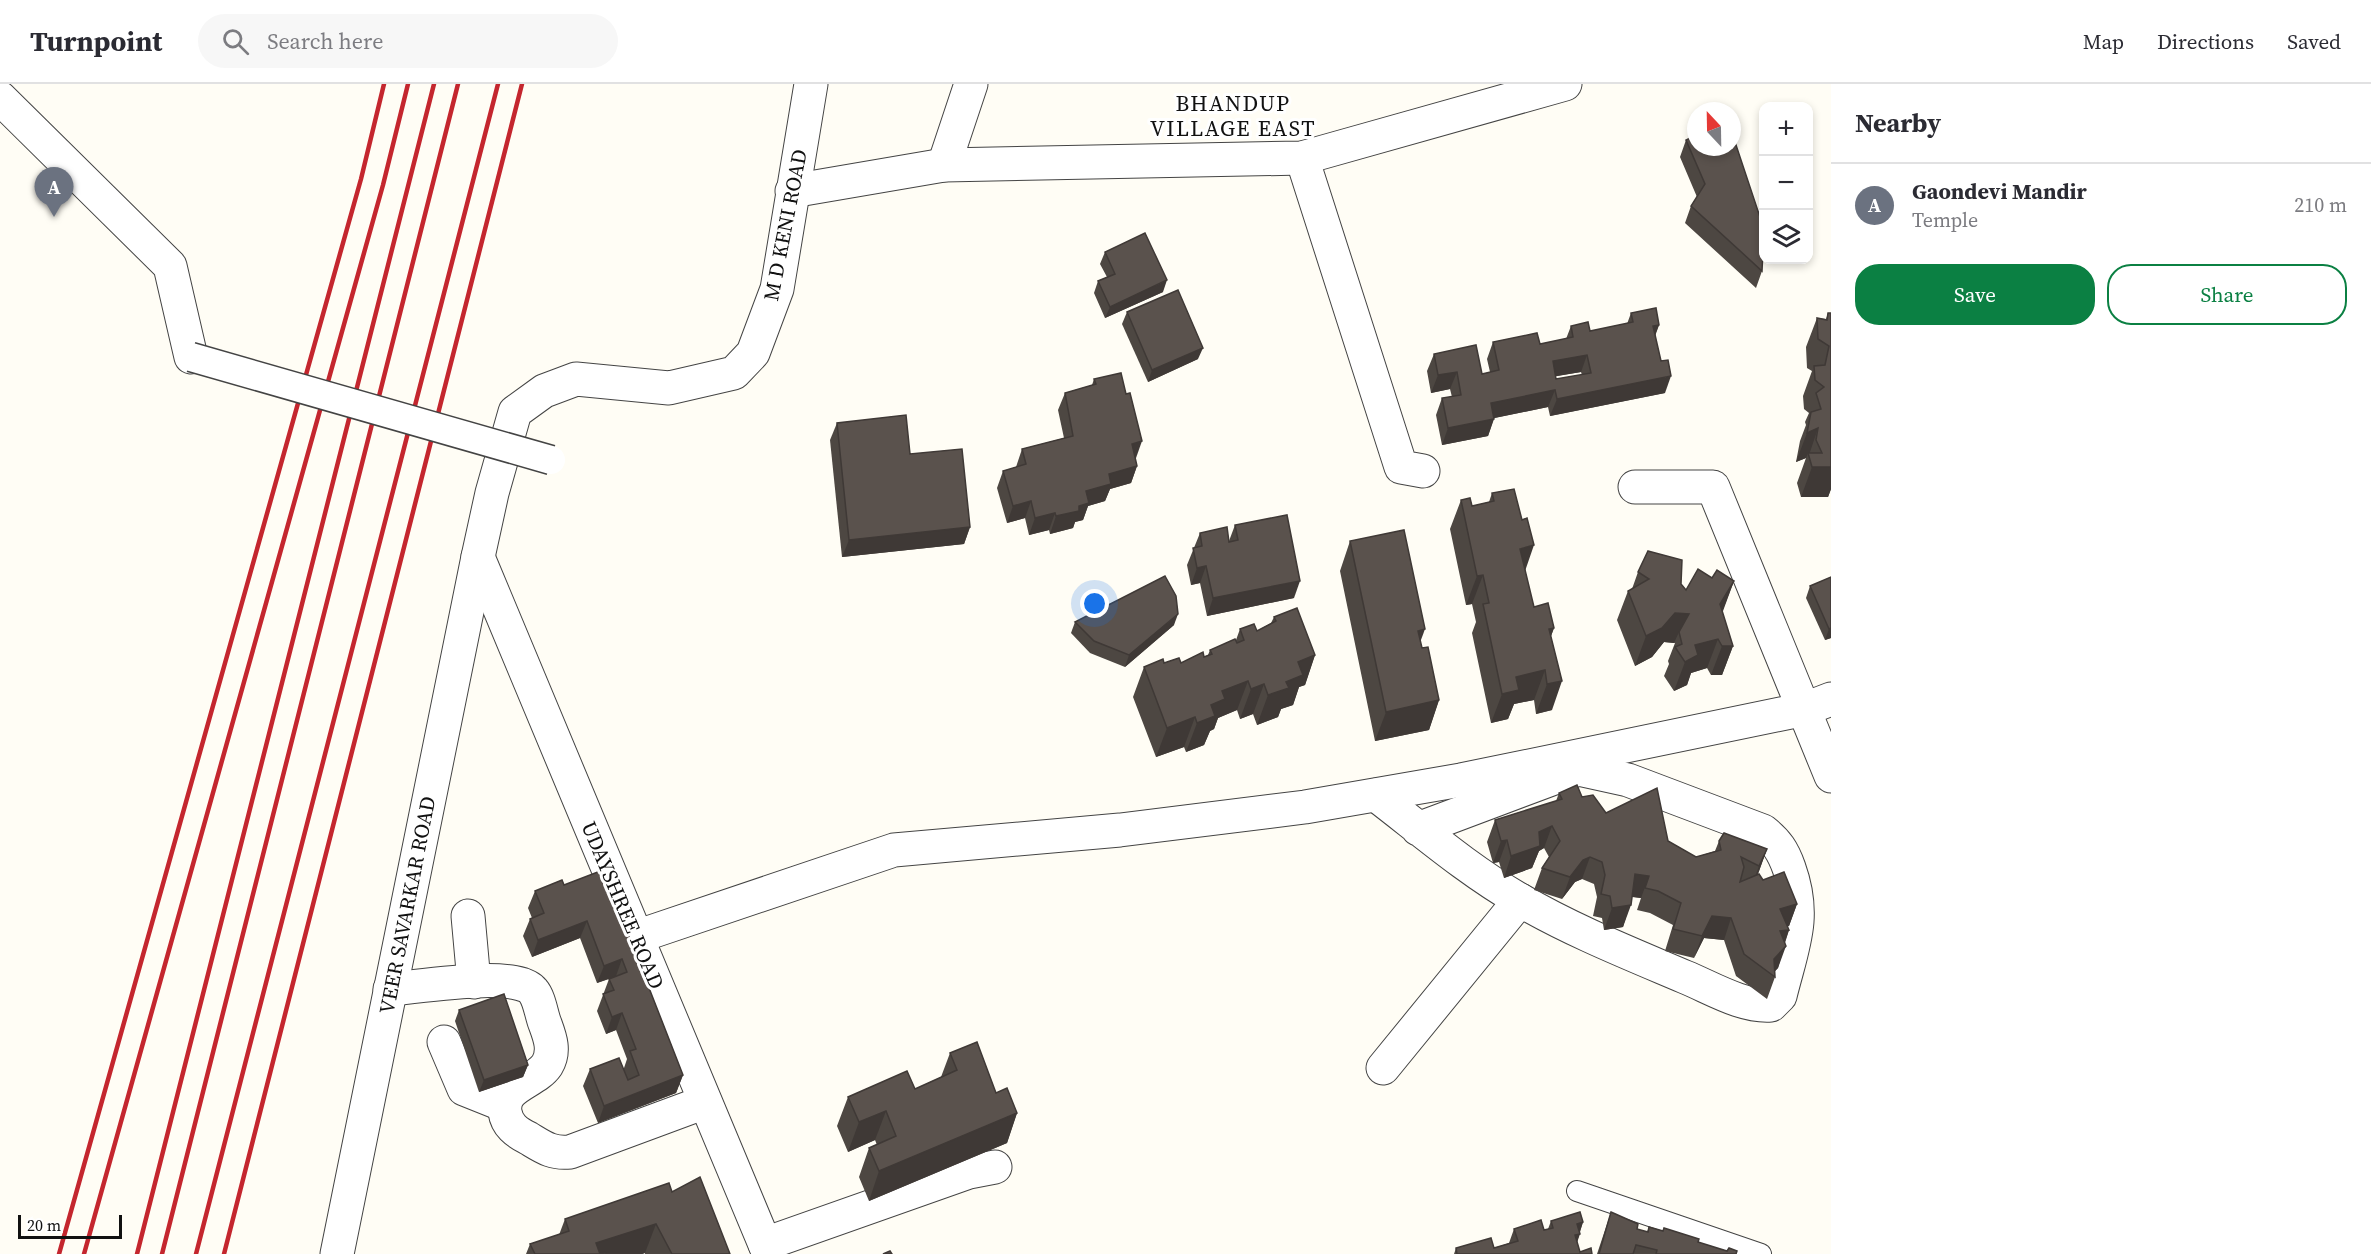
<!DOCTYPE html>
<meta charset="utf-8">
<style>
body{margin:0;font-family:"Source Serif 4",serif;background:#f7f7f7;color:#2b2b33}
.controls{position:absolute;right:18px;top:18px;display:grid;overflow:hidden;border-radius:12px;box-shadow:0 3px 9px #0003}
.controls button{width:54px;height:54px;display:grid;place-items:center;padding:0;border:0;border-bottom:2px solid #e1e1e2;background:#fff;color:#2b2b33;font:30px sans-serif}
.compass{position:absolute;left:1687px;top:18px;width:54px;height:54px;border-radius:50%;background:#fff;box-shadow:0 3px 9px #0003;rotate:338deg}
.scale{position:absolute;left:18px;bottom:15px;width:104px;box-sizing:border-box;padding-left:6px;border:3px solid #111;border-top:0;font-size:16px;line-height:21px;white-space:nowrap;color:#111;-webkit-text-stroke:4px #fff;paint-order:stroke}
.you{position:absolute;left:1095px;top:520px;width:21px;height:21px;margin:-15px;border:4px solid #fff;border-radius:50%;background:#1a73e8;box-shadow:0 0 0 9px #1a73e833}
.badge{display:grid;place-items:center;width:39px;height:39px;border-radius:50%;background:#0b8043;color:#fff;font-size:20px;font-weight:700}
.pin{position:absolute;translate:-50% -50px;filter:drop-shadow(0 2px 3px #0008)}
.pin::after{content:'';position:absolute;top:32px;width:21px;height:18px;background:inherit;clip-path:polygon(0 0,100% 0,50% 100%)}
.list{margin:0;padding:0;list-style:none}
h2{display:flex;justify-content:space-between;align-items:center;height:78px;margin:0;padding:0 24px;font-size:26px}
h2 small{font-size:20px;font-weight:400;color:#7c7c81}
.list li{display:grid;grid-template-columns:39px 1fr auto;gap:18px;align-items:center;box-sizing:border-box;height:84px;padding:0 24px;border-top:2px solid #e1e1e2}
.list b{display:block;font-size:22px;white-space:nowrap}
.list p{margin:0;font-size:20px;white-space:nowrap;color:#7c7c81}
.list em{font-size:20px;font-style:normal;color:#7c7c81}
.actions{display:flex;gap:12px;padding:18px 24px}
.actions a{flex:1;padding:14px 0;border:2px solid #0b8043;border-radius:24px;text-align:center;font-size:21px;color:#0b8043}
.actions .main{background:#0b8043;color:#fff}
.icon{flex:none;width:33px;height:33px;fill:none;stroke:currentColor;stroke-width:2;stroke-linecap:round;stroke-linejoin:round}
.map{position:relative;flex:none;width:1831px;height:1170px;overflow:hidden}
header{display:flex;align-items:center;gap:36px;box-sizing:border-box;height:84px;padding:0 30px;background:#fff;border-bottom:2px solid #e1e1e2}
header strong{font-size:28px}
nav{display:flex;gap:33px;margin-inline-start:auto;font-size:21px}
.search{width:420px;height:54px;background:#f7f7f7;display:flex;align-items:center;gap:15px;box-sizing:border-box;padding:0 21px;border-radius:33px;color:#7c7c81;font-size:22px}
main{display:flex}
aside{flex:1;background:#fff}
.map>svg:first-child{display:block}
</style>
<header>
<strong>Turnpoint</strong>
<div class="search"><svg class="icon" aria-label="search" viewBox="0 0 24 24"><circle cx="10" cy="10" r="6"/><path d="M15 15l6 6"/></svg>Search here</div>
<nav><a>Map</a><a>Directions</a><a>Saved</a></nav>
</header>
<main>
<div class="map">
<svg width="1831" height="1170" viewBox="0 0 1831 1170">
<rect width="100%" height="100%" fill="#fffdf5"/>
<g fill="none" stroke-linecap="round" stroke-linejoin="round">
<defs>
<path id="service" d="M1577 1107 1761 1170"/>
<g id="minor">
<path d="M0 14 170 182 191 273"/>
<path d="M1302 74 1401 383 1423 387"/>
<path d="M944 81 971 0"/>
<path d="M792 107 944 81 1302 74 1565 0"/>
<path d="M1635 403H1713L1831 692"/>
<path d="M1376 711C1423 747 1468 786 1520 816 1571 846 1631 870 1685 893 1712 904 1742 923 1771 921L1780 912C1792 863 1807 834 1789 784 1783 767 1777 758 1763 747L1628 696 1578 685 1418 745"/>
<path d="M468 832 474 898"/>
<path d="M636 853 894 766 1120 746 1305 723 1461 696 1805 625 1831 615"/>
<path d="M390 905C418 903 517 886 533 907 539 914 541 928 544 937 549 951 556 966 547 981 535 999 501 1002 505 1028 507 1041 516 1048 528 1054 543 1063 552 1070 570 1068L705 1018"/>
<path d="M444 958 464 1005 504 1021"/>
<path d="M1383 984 1520 816"/>
<path d="M765 1160 969 1088 995 1083"/>
</g>
<g id="tertiary">
<path d="M478 473 769 1170"/>
<path d="M337 1170 478 473 492 409 515 328 544 307 576 295 669 304 734 289 753 269 777 205 811 0"/>
</g>
</defs>
<!-- service casing -->
<use href="#service" stroke="#444" stroke-width="22"/>
<!-- minor casing -->
<use href="#minor" stroke="#444" stroke-width="35"/>
<!-- tertiary casing -->
<use href="#tertiary" stroke="#444" stroke-width="35"/>
<!-- service -->
<use href="#service" stroke="#fff" stroke-width="20"/>
<!-- minor -->
<use href="#minor" stroke="#fff" stroke-width="33"/>
<!-- tertiary -->
<use href="#tertiary" stroke="#fff" stroke-width="33"/>
<!-- rail -->
<g stroke="#c4262e" stroke-width="4.5">
<path d="M59 1170 361 95 384 0"/>
<path d="M84 1170 383 101 408 0"/>
<path d="M137 1170 434 0"/>
<path d="M162 1170 458 0"/>
<path d="M196 1170 498 0"/>
<path d="M224 1170 522 0"/>
</g>
<defs>
<path id="pedestrian-bridge" d="M191 273 551 376"/>
</defs>
<!-- pedestrian-bridge casing -->
<use href="#pedestrian-bridge" stroke="#444" stroke-width="31" stroke-linecap="butt"/>
<!-- pedestrian-bridge -->
<use href="#pedestrian-bridge" stroke="#fff" stroke-width="28"/>
</g>
<!-- wall -->
<g fill="#4d4742" fill-rule="evenodd">
<path d="M1686 56 1762 187 1756 204 1685 139 1691 122 1697 113 1680 73Z"/>
<path d="M1105 168 1163 208 1105 234 1094 209 1098 197 1107 193 1100 180Z"/>
<path d="M1127 228 1198 275 1148 298 1122 240Z"/>
<path d="M1631 229 1659 241 1655 251 1665 309 1550 332 1548 323 1494 334 1488 352 1442 361 1436 331 1442 314 1452 313 1450 305 1431 309 1427 287 1434 270 1482 290 1490 288 1487 275 1493 258 1540 260 1566 255 1571 242 1590 247 1627 240ZM1581 288 1582 291 1556 295V292Z"/>
<path d="M1828 229H1831V405L1828 413H1801L1797 399 1806 374 1796 378 1800 357 1806 341 1805 338 1809 329 1804 325 1803 312 1812 287 1807 284 1806 263 1817 234 1826 235Z"/>
<path d="M1094 295 1136 374H1135L1137 382 1131 399 1110 405 1105 417 1088 422 1083 436 1075 438 1073 444 1050 450 1049 446 1029 451 1025 434 1007 439 997 404 1003 387 1016 383 1022 365 1064 354 1058 326 1065 309 1092 301Z"/>
<path d="M837 339 910 370 970 443 964 460 842 473 830 356Z"/>
<path d="M1492 409 1525 487 1534 523 1554 544 1551 552 1552 626 1536 630 1534 616 1514 620 1508 635 1491 639 1472 549 1476 538 1472 520 1466 521 1450 445 1461 416 1472 422 1489 418Z"/>
<path d="M1235 441 1294 514 1207 532 1200 499 1191 501 1187 481 1200 449 1229 457Z"/>
<path d="M1350 457 1420 557 1422 564 1439 616 1429 646 1375 657 1340 487Z"/>
<path d="M1638 488 1681 500 1686 506 1712 494 1734 497 1722 528 1733 562 1722 591H1711L1707 584 1691 589 1687 601 1674 607 1664 592 1669 580 1668 577 1675 559 1664 558 1652 573 1635 582 1617 536 1628 507 1632 505Z"/>
<path d="M1831 493V554L1825 556 1806 514 1810 502Z"/>
<path d="M1274 533 1315 571 1305 601 1299 603 1293 621 1281 625 1278 633 1257 641 1253 630 1240 635 1237 626 1218 634 1214 645 1210 647 1204 661 1186 668 1184 663 1156 673 1133 613 1144 583 1164 579H1181L1204 573 1208 571 1210 566 1236 556 1240 545 1257 547 1271 539Z"/>
<path d="M1075 538 1174 541 1125 583 1090 569 1071 549Z"/>
<path d="M1559 709 1582 713 1606 729 1668 757 1696 773 1715 767 1719 757 1767 765 1758 790 1763 796 1797 820 1789 842H1787L1789 846 1785 859 1778 884 1775 887V893L1767 915 1736 892 1724 856 1704 854 1694 874 1665 867 1673 841 1650 829 1637 826 1641 814 1632 813 1623 843 1604 846 1602 834 1593 832 1597 813 1594 800 1582 795 1575 798 1562 815 1534 806 1542 784 1549 773 1544 764 1539 767 1532 784 1504 794 1499 778 1493 779 1487 758 1495 736 1556 717Z"/>
<path d="M603 786 683 991 676 1009 598 1039 583 1002 590 985 624 984 627 975 616 946 606 950 597 927 609 895 597 899 580 854 532 873 523 852 530 835 532 834 528 824 535 807 564 801Z"/>
<path d="M459 926 528 981 523 993 479 1008 455 937Z"/>
<path d="M950 969 996 1009 1017 1029 1007 1059 869 1117 859 1093 869 1064 877 1061 875 1056 848 1068 837 1042 848 1013 915 1005 941 993Z"/>
<path d="M672 1108 730 1170H645V1169L642 1170H526L530 1160 559 1151 565 1135Z"/>
<path d="M1611 1128 1637 1145 1647 1148 1649 1143 1736 1170H1597Z"/>
<path d="M1551 1137 1583 1138 1577 1158 1580 1168 1592 1170H1454L1456 1164H1494L1509 1159 1514 1145 1544 1146 1548 1145Z"/>
</g>
<!-- shaded-wall -->
<g fill="#3f3936">
<path d="M1167 196 1163 208 1105 234 1110 223Z"/>
<path d="M1659 241 1653 258V242Z"/>
<path d="M1203 264 1198 275 1148 298 1152 286Z"/>
<path d="M1587 271 1581 288 1546 294 1553 277Z"/>
<path d="M1457 288 1450 305 1431 309 1438 291Z"/>
<path d="M1671 292 1665 309 1550 332 1557 315Z"/>
<path d="M1555 306 1548 323 1485 336 1491 319Z"/>
<path d="M1494 335 1488 352 1442 361 1448 344Z"/>
<path d="M1818 344 1809 371 1808 369 1806 374 1796 378 1807 349Z"/>
<path d="M1142 357 1136 374 1125 377 1132 360Z"/>
<path d="M1137 382 1131 399 1110 405 1105 417 1088 422 1083 436 1075 438 1073 444 1050 450 1056 432 1086 407 1109 390Z"/>
<path d="M1812 383H1831V405L1828 413H1801Z"/>
<path d="M1031 417 1025 434 1007 439 1013 422Z"/>
<path d="M1055 429 1049 446 1029 451 1035 434Z"/>
<path d="M970 443 964 460 842 473 849 456Z"/>
<path d="M1534 461 1524 490 1520 465Z"/>
<path d="M1206 482 1200 499 1191 501 1197 484Z"/>
<path d="M1483 491 1472 520 1466 521 1477 492Z"/>
<path d="M1300 497 1294 514 1207 532 1213 514Z"/>
<path d="M1734 497 1723 527 1709 549 1720 520Z"/>
<path d="M1675 529 1689 530 1679 548 1674 559 1664 558 1652 573 1635 582 1646 552Z"/>
<path d="M1178 530 1174 541 1125 583 1129 571Z"/>
<path d="M1554 544 1543 573 1549 545Z"/>
<path d="M1831 544V554L1825 556 1829 545Z"/>
<path d="M1425 545 1414 575 1418 547Z"/>
<path d="M1718 555 1707 584 1691 589 1687 601 1674 607 1685 578 1695 561Z"/>
<path d="M1722 562H1733L1722 591H1711Z"/>
<path d="M1315 571 1305 601 1299 603 1293 621 1281 625 1278 633 1257 641 1268 611 1298 578Z"/>
<path d="M1545 586 1534 616 1514 620 1508 635 1491 639 1502 610 1516 593Z"/>
<path d="M1248 597 1237 626 1218 634 1214 645 1210 647 1204 661 1186 668 1197 639 1222 607Z"/>
<path d="M1562 597 1552 626 1536 630 1547 600Z"/>
<path d="M1264 600 1253 630 1240 635 1251 605Z"/>
<path d="M1439 616 1429 646 1375 657 1386 628Z"/>
<path d="M1195 633 1184 663 1156 673 1167 644Z"/>
<path d="M1552 742 1544 764 1539 767 1532 784 1504 794 1511 772 1539 748Z"/>
<path d="M1507 756 1499 778 1493 779 1501 757Z"/>
<path d="M1767 765 1759 787 1751 804 1759 782Z"/>
<path d="M1590 773 1582 795 1575 798 1562 815 1570 793 1583 776Z"/>
<path d="M1635 790 1649 792 1641 814 1627 812Z"/>
<path d="M1797 820 1789 842 1772 847 1780 825Z"/>
<path d="M1631 821 1623 843 1604 846 1612 824Z"/>
<path d="M1712 832 1731 834 1724 856 1704 854 1694 874 1702 852Z"/>
<path d="M587 837 580 854 532 873 538 856Z"/>
<path d="M1789 846 1782 866 1786 862 1778 884 1772 890 1769 888 1780 847Z"/>
<path d="M622 875 616 892 597 899 604 882Z"/>
<path d="M622 929 616 946 606 950 612 933Z"/>
<path d="M528 981 523 993 479 1008 484 996Z"/>
<path d="M683 991 676 1009 598 1039 604 1022Z"/>
<path d="M886 1027 875 1056 848 1068 859 1038Z"/>
<path d="M1017 1029 1007 1059 869 1117 879 1087Z"/>
<path d="M1583 1138 1579 1150H1580L1573 1170 1577 1140Z"/>
<path d="M656 1140 645 1169 642 1170H592L596 1159Z"/>
</g>
<!-- building -->
<g fill="#5a524d" stroke="#3f3936" stroke-width="1.5" fill-rule="evenodd">
<path d="M1732 49 1764 145 1762 187 1691 122 1705 100 1686 56 1696 51V63H1732Z"/>
<path d="M1145 149 1167 196 1110 223 1098 197 1115 190 1105 168Z"/>
<path d="M1178 206 1203 264 1152 286 1127 228Z"/>
<path d="M1656 224 1659 241 1653 242 1661 277 1668 276 1671 292 1557 315 1555 306 1491 319 1494 335 1448 344 1442 314 1461 311 1457 288 1438 291 1434 270 1476 261 1482 290 1499 286 1493 258 1537 249 1540 260 1573 253 1571 242 1588 238 1590 247 1633 238 1631 229ZM1587 271 1591 289 1556 295 1553 277Z"/>
<path d="M1828 229H1831V383H1812L1808 369H1822L1816 356 1818 344 1807 349 1811 328 1821 325 1816 309 1824 303 1815 296 1814 282 1825 281 1829 262 1818 255 1817 234 1827 236Z"/>
<path d="M1121 289 1126 310 1130 309 1142 357 1132 360 1137 382 1109 390 1111 400 1086 407 1089 419 1079 422V427L1056 432 1055 429 1035 434 1031 417 1013 422 1003 387 1026 380 1022 365 1073 352 1065 309 1096 300 1094 295Z"/>
<path d="M906 331 910 370 962 365 970 443 849 456 837 339Z"/>
<path d="M1514 405 1522 436 1527 434 1534 461 1520 465 1534 523 1548 519 1554 544 1549 545 1562 597 1547 600 1545 586 1516 593 1519 606 1502 610 1483 520 1489 519 1483 491 1477 492 1461 416 1470 414 1472 422 1494 417 1492 409Z"/>
<path d="M1287 431 1300 497 1213 514 1206 482 1197 484 1193 464 1202 462 1200 449 1227 443 1229 458 1238 456 1235 441Z"/>
<path d="M1404 446 1425 545 1418 547 1422 564 1428 563 1439 616 1386 628 1350 457Z"/>
<path d="M1648 467 1682 476 1681 500 1686 506 1698 485 1712 494 1717 486 1734 497 1720 520 1733 562H1722L1718 555 1695 561 1698 571 1685 578 1675 563 1682 560 1679 548 1689 530 1675 529 1662 544 1646 552 1628 507 1649 495 1638 488Z"/>
<path d="M1165 492 1176 512 1178 530 1129 571 1094 557 1075 538Z"/>
<path d="M1831 493V544L1829 545 1810 502Z"/>
<path d="M1297 524 1315 571 1298 578 1303 591 1286 598 1289 604 1268 611 1264 600 1251 605 1248 597 1222 607 1225 615 1211 621 1215 632 1197 639 1195 633 1167 644 1144 583 1163 575 1164 579 1179 574 1181 579 1203 568 1204 573 1212 570 1210 566 1235 555 1237 559 1244 556 1240 545 1254 540 1257 547 1276 537 1274 533Z"/>
<path d="M1577 701 1582 713 1593 711 1606 729 1657 704 1668 757 1696 773 1721 766 1719 757 1724 749 1767 765 1759 782 1741 773 1744 783 1740 798 1759 790 1763 796 1784 788 1797 820 1780 825 1789 846 1780 847 1786 862 1774 875 1775 893 1744 870 1731 834 1712 832 1702 852 1673 845 1681 819 1658 807 1645 804 1649 792 1635 790 1631 821 1612 824 1610 812 1601 810 1605 791 1602 778 1590 773 1583 776 1570 793 1542 784 1560 757 1552 742 1539 748 1540 762 1511 772 1507 756 1501 757 1495 736 1562 715 1559 709Z"/>
<path d="M603 786 683 991 604 1022 590 985 619 974 628 996 639 991 630 967 636 965 622 929 612 933 603 910 614 906 609 895 627 888 622 875 604 882 587 837 538 856 530 835 544 829 535 807 562 796 564 801Z"/>
<path d="M504 910 528 981 484 996 459 926Z"/>
<path d="M977 958 996 1009 1007 1004 1017 1029 879 1087 869 1064 896 1052 886 1027 859 1038 848 1013 907 987 915 1005 957 986 950 969Z"/>
<path d="M700 1093 730 1170H672L656 1140 596 1159 600 1170 605 1168 606 1170H535L530 1160 569 1147 565 1135 669 1099 672 1108Z"/>
<path d="M1580 1128 1583 1138 1577 1140 1580 1150 1575 1151 1580 1168 1591 1164 1592 1170H1457L1456 1164 1491 1154 1494 1164 1518 1157 1514 1145 1541 1136 1544 1146 1553 1144 1551 1137Z"/>
<path d="M1611 1128 1638 1140 1637 1145 1648 1148 1649 1143 1663 1147 1664 1144 1699 1155 1698 1158 1727 1167 1729 1164 1737 1167 1736 1170H1656L1657 1166 1636 1161 1633 1170H1599Z"/>
<path d="M890 1167 892 1170H883Z"/>
</g>
<g text-anchor="middle" dominant-baseline="central" stroke-width="6" stroke-linejoin="round" paint-order="stroke">
<!-- street labels -->
<g font-size="21" fill="#111" stroke="#fff">
<text transform="translate(785 141) rotate(-79)">M D KENI ROAD</text>
<text transform="translate(407 821) rotate(-79)">VEER SAVARKAR ROAD</text>
<text transform="translate(623 821) rotate(67)">UDAYSHREE ROAD</text>
</g>
<!-- neighbourhood labels -->
<g font-size="22" letter-spacing="1.5" fill="#111" stroke="#fff">
<text x="1233" y="19">BHANDUP<tspan x="1233" dy="25">VILLAGE EAST</tspan></text>
</g>
</g>
</svg>
<div class="controls">
<button>+</button>
<button>−</button>
<button><svg class="icon" aria-label="layers" viewBox="0 0 24 24"><path d="M12 4l9 5-9 5-9-5zM3 14l9 5 9-5"/></svg></button>
</div>
<svg class="compass" viewBox="-18 -18 36 36"><path d="M0-13l5 13h-10z" fill="#e53935"/><path d="M0 13l5-13h-10z" fill="#7c7c81"/></svg>
<div class="scale">20 m</div>
<div class="you"></div>
<div class="pin badge" style="left:54px;top:133px;background:#6b7280">A</div>
</div>
<aside>
<h2>Nearby<small></small></h2>
<ul class="list">
<li><span class="badge" style="background:#6b7280">A</span><div><b>Gaondevi Mandir</b><p>Temple</p></div><em>210 m</em></li>
</ul>
<div class="actions"><a class="main">Save</a><a>Share</a></div>
</aside>
</main>
